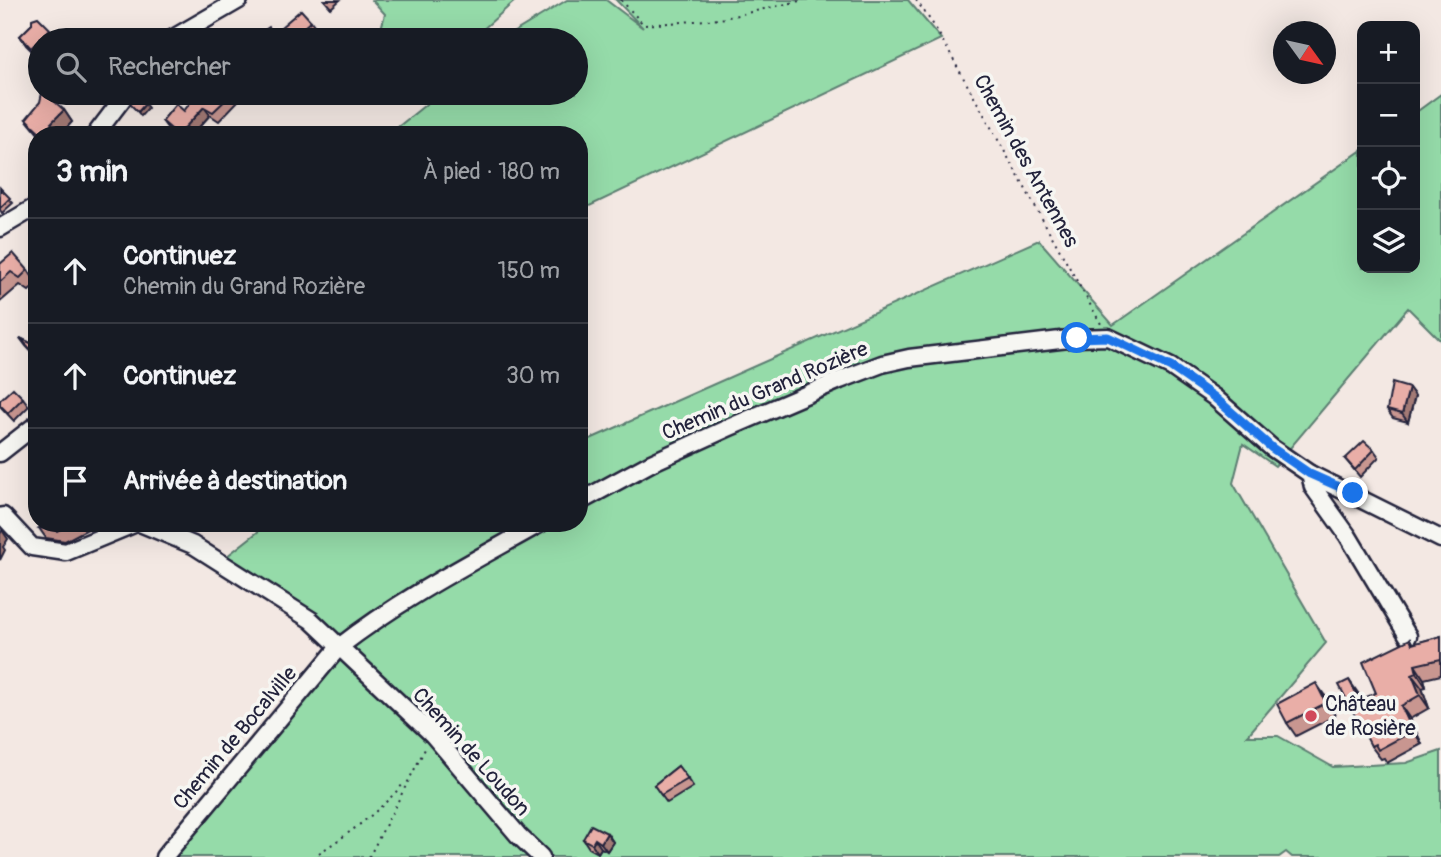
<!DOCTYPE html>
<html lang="fr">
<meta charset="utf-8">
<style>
body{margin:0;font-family:Pangolin,sans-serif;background:#242831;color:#f1f3f6}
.controls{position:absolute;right:21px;top:21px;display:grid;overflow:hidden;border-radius:14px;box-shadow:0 7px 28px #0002}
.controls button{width:63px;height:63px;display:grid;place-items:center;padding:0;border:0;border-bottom:2px solid #363941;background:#171b24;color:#f1f3f6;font:35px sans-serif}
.compass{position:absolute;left:1273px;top:21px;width:63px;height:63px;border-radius:50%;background:#171b24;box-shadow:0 7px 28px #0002;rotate:123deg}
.stop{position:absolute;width:21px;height:21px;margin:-16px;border:5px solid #1a73e8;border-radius:50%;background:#fff}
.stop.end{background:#1a73e8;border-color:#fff;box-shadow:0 2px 7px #0008}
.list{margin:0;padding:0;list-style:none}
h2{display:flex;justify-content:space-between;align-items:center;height:91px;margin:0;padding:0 28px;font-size:30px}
h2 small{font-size:23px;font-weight:400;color:#9ea1a6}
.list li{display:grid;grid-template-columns:46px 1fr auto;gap:21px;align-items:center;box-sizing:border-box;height:105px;padding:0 28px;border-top:2px solid #363941}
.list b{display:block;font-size:26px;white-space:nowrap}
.list p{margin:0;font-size:23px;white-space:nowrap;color:#9ea1a6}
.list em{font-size:23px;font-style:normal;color:#9ea1a6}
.icon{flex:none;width:38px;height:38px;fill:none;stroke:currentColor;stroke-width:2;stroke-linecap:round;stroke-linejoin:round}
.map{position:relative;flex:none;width:1441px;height:857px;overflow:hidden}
.search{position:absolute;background:#171b24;box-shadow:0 7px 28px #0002;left:28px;top:28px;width:560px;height:77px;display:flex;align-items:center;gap:18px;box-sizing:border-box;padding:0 24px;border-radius:38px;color:#9ea1a6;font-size:26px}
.panel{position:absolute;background:#171b24;box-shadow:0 7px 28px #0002;left:28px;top:126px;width:560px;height:406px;border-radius:28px}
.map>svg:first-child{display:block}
</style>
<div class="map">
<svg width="1441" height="857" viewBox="0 0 1441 857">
<rect width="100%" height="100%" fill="#f3e8e3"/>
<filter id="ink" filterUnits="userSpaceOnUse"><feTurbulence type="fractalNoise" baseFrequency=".0143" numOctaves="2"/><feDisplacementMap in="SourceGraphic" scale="14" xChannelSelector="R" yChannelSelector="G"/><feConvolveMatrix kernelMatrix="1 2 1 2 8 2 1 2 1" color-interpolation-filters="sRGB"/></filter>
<g filter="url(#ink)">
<!-- green -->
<g fill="#95dba9" stroke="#5c7e72" stroke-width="2">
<path d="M372 0H516L471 40H378L385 14Z"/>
<path d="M567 0H606L643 28 616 0H908L941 39 579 211V135H388L440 93H576V40H501Z"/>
<path d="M1441 94V341L1408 308 1275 466 1243 444 1233 483 1326 643 1247 736H1278L1333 767 1406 763 1441 751V857H1292L1286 852 1279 857H166L331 660 321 631 217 564 269 523H579V444L1039 240 1113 325 1362 150V268H1415V113Z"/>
</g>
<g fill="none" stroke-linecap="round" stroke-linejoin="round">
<defs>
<g id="minor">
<path d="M170 40 239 0"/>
<path d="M95 135 127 93"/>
<path d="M0 228 37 206"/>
<path d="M0 453 37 424"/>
<path d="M579 502 651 463 728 428 840 380 882 364 909 358 1077 338 1108 337 1171 367 1214 397 1272 448 1310 474"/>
<path d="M0 517 3 516 32 547 66 552 136 523"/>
<path d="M140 523 193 545 311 620 433 735 518 835 541 857"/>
<path d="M1408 636 1348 536 1313 487 1310 474 1441 539"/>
<path d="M164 857 339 647C402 598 472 562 541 523"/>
</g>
</defs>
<!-- minor casing -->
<use href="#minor" stroke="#22223b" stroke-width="21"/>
<!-- path -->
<g stroke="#22223b" stroke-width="2" stroke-dasharray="2 5" stroke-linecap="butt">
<path d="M621 0 644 25 720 19 804 0"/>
<path d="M916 0 935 27 1101 324"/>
<path d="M319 853C351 832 379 812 404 783"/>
<path d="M369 857 425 749"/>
</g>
<!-- minor -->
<use href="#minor" stroke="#f6f6f2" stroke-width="16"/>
</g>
<!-- wall -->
<g fill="#c89690" stroke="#22223b" stroke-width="2">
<path d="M324 0H340L331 8Z"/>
<path d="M311 21 317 29 304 40H250Z"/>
<path d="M32 24 50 29 56 38 54 40H40V54L37 56 26 45 20 36Z"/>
<path d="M203 93H236L240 99 219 121 210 115 192 135H174L168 129 162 121 184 111 195 102Z"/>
<path d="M64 110 72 122 62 133 63 135H39L26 119Z"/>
<path d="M0 188 13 203 2 213 0 210Z"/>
<path d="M0 264 28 270 37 284 29 291 20 285 0 302Z"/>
<path d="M20 338 37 346V358L26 346Z"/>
<path d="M1409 388 1415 396 1408 422 1393 418 1387 410Z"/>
<path d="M23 398 29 406 14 421 0 406V400Z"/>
<path d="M1374 450 1379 457 1360 477 1345 459Z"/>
<path d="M47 523H99L65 541 46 538 39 528Z"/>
<path d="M1441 636V675L1424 679 1426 687 1422 688 1429 708 1410 719 1422 744 1387 763 1384 758 1381 759 1371 746 1358 693 1361 700 1376 693 1410 639 1413 644Z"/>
<path d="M1325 696 1335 716 1296 736 1287 723Z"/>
<path d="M678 766 693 787 667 803 654 785Z"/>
<path d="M607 833 613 842 607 851 601 848 598 853 589 848 583 839Z"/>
</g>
<!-- shaded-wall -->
<g fill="#a37a75" stroke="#22223b" stroke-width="2">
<path d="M145 104 148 108 141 116 138 112Z"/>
<path d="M204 107 210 115 192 135H178Z"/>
<path d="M64 110 72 122 60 135 51 123Z"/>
<path d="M1409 388 1415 396 1408 422 1402 414Z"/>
<path d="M2 530 8 539 3 547 5 550 0 560V534Z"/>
<path d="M1415 665 1424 679 1426 687 1417 673Z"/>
<path d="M1412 675 1422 688 1429 708 1420 695Z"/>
<path d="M1349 680 1358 693 1369 714 1360 700Z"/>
<path d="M1316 683 1325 696 1335 716 1326 703Z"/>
<path d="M1401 706 1410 719 1422 744 1413 731Z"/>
<path d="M607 833 613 842 607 851 601 843Z"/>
<path d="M595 839 601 848 598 853 592 844Z"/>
</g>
<!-- building -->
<g fill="#e9aea7" stroke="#22223b" stroke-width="2">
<path d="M301 10 311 21 289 40H250L269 27 274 33Z"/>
<path d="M38 17 50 29 31 48 20 36 32 24V19Z"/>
<path d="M42 93H45L64 110 51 123 62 135H43L26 119 40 102Z"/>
<path d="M203 93H233L213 112 204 107 178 135 162 121 176 104 184 111 192 100 195 102Z"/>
<path d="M136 97 145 104 138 112 130 104Z"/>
<path d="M0 188 10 198 0 208Z"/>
<path d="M37 230V241L32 236Z"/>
<path d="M13 253 28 270 20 278 11 272 0 282V264Z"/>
<path d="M20 338 37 346V356Z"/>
<path d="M1392 383 1409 388 1402 414 1387 410Z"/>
<path d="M13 388 23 398 8 413 0 405V400Z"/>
<path d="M1364 441 1374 450 1355 470 1345 459Z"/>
<path d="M47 523H72L57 531 39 528Z"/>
<path d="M1441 636V659L1415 665 1417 673 1412 675 1420 695 1401 706 1413 731 1378 750 1375 744 1371 746 1339 685 1349 680 1360 700 1376 693 1363 662 1410 639 1412 644Z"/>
<path d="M1316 683 1326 703 1287 723 1277 704Z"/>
<path d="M678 766 688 779 661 795 654 785Z"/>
<path d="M591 825 607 833 601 843 595 839 592 844 583 839Z"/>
</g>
</g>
<g fill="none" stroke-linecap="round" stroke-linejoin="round" filter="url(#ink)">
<!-- route -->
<path stroke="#1a73e8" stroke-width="9" d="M1077 338 1108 337 1171 367 1214 397 1272 448 1310 474 1353 493"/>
</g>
<!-- markers -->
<circle fill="#d1495b" stroke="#f6f6f2" stroke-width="2.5" cx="1311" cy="716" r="7"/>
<g text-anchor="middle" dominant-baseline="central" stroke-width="7" stroke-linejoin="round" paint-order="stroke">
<!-- street labels -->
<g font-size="21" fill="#22223b" stroke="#f6f6f2">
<text transform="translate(1026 161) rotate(61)">Chemin des Antennes</text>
<text transform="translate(765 391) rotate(-23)">Chemin du Grand Rozière</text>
<text transform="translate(235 738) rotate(-50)">Chemin de Bocalville</text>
<text transform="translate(471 752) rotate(48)">Chemin de Loudon</text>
</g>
<!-- poi labels -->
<g font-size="21" fill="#22223b" stroke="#f6f6f2" text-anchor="start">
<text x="1325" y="704">Château<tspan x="1325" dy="24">de Rosière</tspan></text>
</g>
</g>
</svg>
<div class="controls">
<button>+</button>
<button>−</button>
<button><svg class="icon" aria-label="locate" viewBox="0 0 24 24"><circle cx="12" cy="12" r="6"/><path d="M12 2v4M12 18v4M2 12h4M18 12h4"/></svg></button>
<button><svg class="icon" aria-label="layers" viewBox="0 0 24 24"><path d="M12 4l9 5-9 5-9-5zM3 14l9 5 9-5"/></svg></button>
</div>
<svg class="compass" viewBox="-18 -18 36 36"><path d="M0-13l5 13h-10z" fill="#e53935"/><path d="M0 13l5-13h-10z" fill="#9ea1a6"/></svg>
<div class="stop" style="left:1077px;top:338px"></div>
<div class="stop end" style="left:1353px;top:493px"></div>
<div class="search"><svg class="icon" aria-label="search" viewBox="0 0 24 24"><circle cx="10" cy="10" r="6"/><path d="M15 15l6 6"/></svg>Rechercher</div>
<section class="panel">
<h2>3 min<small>À pied · 180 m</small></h2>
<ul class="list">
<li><svg class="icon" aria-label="ahead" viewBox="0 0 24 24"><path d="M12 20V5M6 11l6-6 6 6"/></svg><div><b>Continuez</b><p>Chemin du Grand Rozière</p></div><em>150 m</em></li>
<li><svg class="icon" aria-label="ahead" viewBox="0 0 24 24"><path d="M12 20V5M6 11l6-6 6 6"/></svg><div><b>Continuez</b></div><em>30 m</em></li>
<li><svg class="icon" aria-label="arrive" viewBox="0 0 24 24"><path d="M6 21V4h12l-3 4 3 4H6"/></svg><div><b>Arrivée à destination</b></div></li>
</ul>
</section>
</div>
